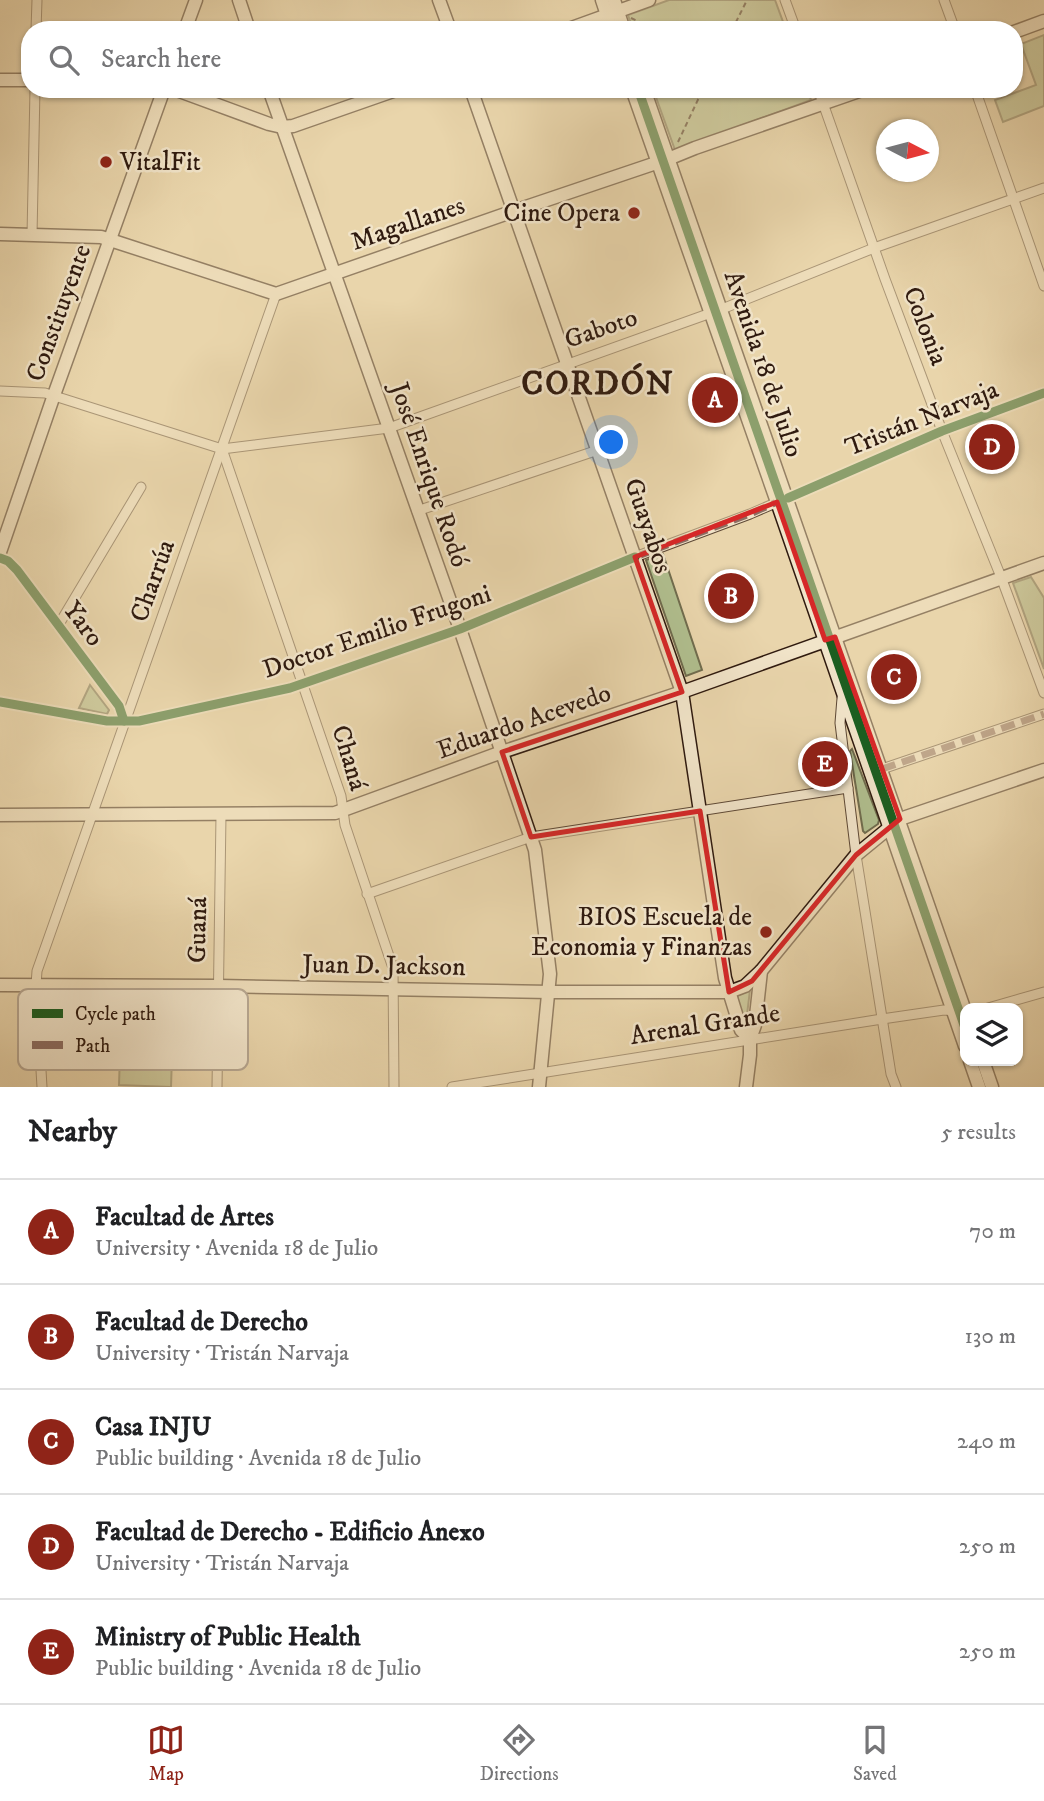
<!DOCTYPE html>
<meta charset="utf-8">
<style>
body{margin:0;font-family:"IM FELL DW Pica",serif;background:#f2f2f2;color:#202124}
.controls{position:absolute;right:21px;bottom:21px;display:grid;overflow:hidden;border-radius:14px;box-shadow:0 2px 5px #0004}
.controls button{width:63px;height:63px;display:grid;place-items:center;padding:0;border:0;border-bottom:2px solid #e0e0e0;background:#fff;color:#202124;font:35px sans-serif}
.compass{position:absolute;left:876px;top:119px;width:63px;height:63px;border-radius:50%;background:#fff;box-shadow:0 2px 5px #0004;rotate:96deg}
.you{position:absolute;left:612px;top:443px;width:24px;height:24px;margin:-18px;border:5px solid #fff;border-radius:50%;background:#1a73e8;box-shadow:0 0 0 10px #1a73e833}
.badge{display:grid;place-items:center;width:46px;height:46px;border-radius:50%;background:#8f2418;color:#fff;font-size:23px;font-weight:700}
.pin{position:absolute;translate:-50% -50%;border:4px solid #fff;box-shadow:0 2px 7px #0006}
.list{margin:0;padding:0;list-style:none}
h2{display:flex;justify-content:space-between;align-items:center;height:91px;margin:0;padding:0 28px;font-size:30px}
h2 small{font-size:23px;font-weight:400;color:#757577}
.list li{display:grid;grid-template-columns:46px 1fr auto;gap:21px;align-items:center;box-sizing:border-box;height:105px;padding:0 28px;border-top:2px solid #e0e0e0}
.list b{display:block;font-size:26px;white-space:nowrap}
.list p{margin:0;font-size:23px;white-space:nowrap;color:#757577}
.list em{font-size:23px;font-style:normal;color:#757577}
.icon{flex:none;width:38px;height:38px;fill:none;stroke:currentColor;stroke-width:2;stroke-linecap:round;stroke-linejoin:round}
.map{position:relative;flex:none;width:1044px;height:1087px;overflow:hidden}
.search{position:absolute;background:#fff;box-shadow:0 2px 5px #0004;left:21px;right:21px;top:21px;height:77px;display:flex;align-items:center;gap:18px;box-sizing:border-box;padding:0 24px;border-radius:28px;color:#757577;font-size:26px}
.sheet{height:616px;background:#fff}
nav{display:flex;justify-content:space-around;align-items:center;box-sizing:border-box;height:98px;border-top:2px solid #e0e0e0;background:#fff;font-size:19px;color:#757577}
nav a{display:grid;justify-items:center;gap:4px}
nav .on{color:#8f2418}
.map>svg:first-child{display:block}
</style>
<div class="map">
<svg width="1044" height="1087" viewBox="0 0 1044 1087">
<rect width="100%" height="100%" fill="#e9d5ac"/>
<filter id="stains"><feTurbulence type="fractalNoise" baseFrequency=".00286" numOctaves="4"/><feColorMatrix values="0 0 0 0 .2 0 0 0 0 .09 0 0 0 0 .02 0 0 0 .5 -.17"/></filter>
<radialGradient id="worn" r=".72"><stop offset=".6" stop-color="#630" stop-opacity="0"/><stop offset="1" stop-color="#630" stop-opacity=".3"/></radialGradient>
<!-- green -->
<g fill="#b0be8e" stroke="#706c4e" stroke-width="2">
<path d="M669 0H775L786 30H633L628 15Z"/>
<path d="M1044 35V106L1003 122 995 100 1036 85 1021 44Z"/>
<path d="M653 89H807L811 100 675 150Z"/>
<path d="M663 554 702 670 686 676 646 560Z"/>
<path d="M1031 577 1044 598V669L1013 583Z"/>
<path d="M90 685 109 710 107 714 79 708Z"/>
<path d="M852 749 879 820 878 824 865 833 863 831 850 751Z"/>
<path d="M750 990 746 1023 744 1024 737 996Z"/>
<path d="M120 1054 172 1056 171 1087 119 1085Z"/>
</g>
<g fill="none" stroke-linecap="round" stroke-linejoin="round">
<defs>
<g id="street">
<path d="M785 0 796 30"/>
<path d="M944 0 955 30"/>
<path d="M36 30 37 0"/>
<path d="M818 89 885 279 942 431 1001 577 1044 693"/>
<path d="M975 89 1044 286"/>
<path d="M32 235 35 89"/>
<path d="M0 391 45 393 222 449 389 428 722 309 874 248 1044 188"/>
<path d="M222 449 341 796 345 825 393 968 394 1087"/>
<path d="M417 511 598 450"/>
<path d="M0 558 8 561 17 570 119 706 124 721"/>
<path d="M58 626 141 487"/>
<path d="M842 698 840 723 856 855 891 1074 896 1087"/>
<path d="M0 702 107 721H139L290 688 460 629 635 557 750 514 942 431 1044 393"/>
<path d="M882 769 1044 714"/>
<path d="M367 894 531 837 848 788"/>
<path d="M988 1008 1044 992"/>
<path d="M42 1087 36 985 37 971 276 294"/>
<path d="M217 1087 221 815"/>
<path d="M452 1087 882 1019 944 1010 956 1011"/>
</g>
<g id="secondary">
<path d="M239 0 249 30"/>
<path d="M439 0 450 30"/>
<path d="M602 0 612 30"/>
<path d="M614 0 624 30"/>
<path d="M185 30 196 0"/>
<path d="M566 30 649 0"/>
<path d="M1014 32 1044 21"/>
<path d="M0 80H30"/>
<path d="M174 89 269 124 282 127 293 126 399 89"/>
<path d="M269 89 460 629 535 850 550 974 539 1087"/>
<path d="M471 89 682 692 725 978 741 1030 750 1039"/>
<path d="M632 89 777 502 965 1046"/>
<path d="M644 89 965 1011"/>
<path d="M0 234 101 237 276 294 514 211 668 159 695 148 865 89"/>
<path d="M0 552 54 395 164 89"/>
<path d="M0 815 335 813 502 752 682 692 1044 563"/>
<path d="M0 985 219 986 550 992H729L745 986 761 971"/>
<path d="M970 1061 979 1087"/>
<path d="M983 1061 992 1087"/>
<path d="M746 1087 750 1055V1039L755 1025 761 971 856 855 900 819 1044 770"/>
</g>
</defs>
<!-- street casing -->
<use href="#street" stroke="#5e4936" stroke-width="11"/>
<!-- secondary casing -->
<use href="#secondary" stroke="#2f1a0f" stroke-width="15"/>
<!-- path -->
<g stroke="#2f1a0f" stroke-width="2" stroke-dasharray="5 3.5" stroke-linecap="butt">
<path d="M631 18 656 30"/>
<path d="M732 30 747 0"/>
<path d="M787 89 806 97"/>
<path d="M678 142 703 89"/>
</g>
<!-- street -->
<use href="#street" stroke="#f1e4c9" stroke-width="9"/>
<!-- secondary -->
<use href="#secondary" stroke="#f1e4c9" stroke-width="12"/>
<!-- quiet -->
<g stroke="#8d6e63" stroke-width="7" stroke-dasharray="14 7" stroke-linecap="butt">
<path d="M635 557 750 514 777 502"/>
<path d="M882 769 1044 714"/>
</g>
<defs>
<g id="cycleway">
<path d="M638 89 965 1028"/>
<path d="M788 498 942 431 1044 393"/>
<path d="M0 558 8 561 17 570 119 706 124 721"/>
<path d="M0 702 107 721H139L290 688 460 629 635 557"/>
</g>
</defs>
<!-- cycleway casing -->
<use href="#cycleway" stroke="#f1e4c9" stroke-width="13"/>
<!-- cycleway -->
<use href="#cycleway" stroke="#1b5e20" stroke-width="9"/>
</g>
<!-- marked area -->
<path d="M0 0H1044V1087H0ZM777 502 825 640 835 637 900 819 856 855 752 981 729 992 700 811 531 837 502 752 682 692 635 557Z" fill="#e9d5ac" fill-opacity=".55" fill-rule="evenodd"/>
<path fill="none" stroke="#d62828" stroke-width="5" stroke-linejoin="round" d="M777 502 825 640 835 637 900 819 856 855 752 981 729 992 700 811 531 837 502 752 682 692 635 557Z"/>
<!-- markers -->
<g fill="#8f2418" stroke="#f1e4c9" stroke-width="2.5">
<circle cx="106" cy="162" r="7"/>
<circle cx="634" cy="213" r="7"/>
<circle cx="766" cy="932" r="7"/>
</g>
<g text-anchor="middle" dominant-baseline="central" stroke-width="5" stroke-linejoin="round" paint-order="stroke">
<!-- poi labels -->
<g font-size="26" fill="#2f1a0f" stroke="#f1e4c9" text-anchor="end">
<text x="120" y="162" text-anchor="start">VitalFit</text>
<text x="620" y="213">Cine Opera</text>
<text x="752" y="917">BIOS Escuela de<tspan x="752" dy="30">Economia y Finanzas</tspan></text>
</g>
<!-- street labels -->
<g font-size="26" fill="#2f1a0f" stroke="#f1e4c9">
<text transform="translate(408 224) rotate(-19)">Magallanes</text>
<text transform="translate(59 313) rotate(-70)">Constituyente</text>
<text transform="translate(925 326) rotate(69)">Colonia</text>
<text transform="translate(601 329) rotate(-19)">Gaboto</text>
<text transform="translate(763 364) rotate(71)">Avenida 18 de Julio</text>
<text transform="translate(922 419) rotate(-22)">Tristán Narvaja</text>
<text transform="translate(429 475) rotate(71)">José Enrique Rodó</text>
<text transform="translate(648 526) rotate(71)">Guayabos</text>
<text transform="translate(153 581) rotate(-70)">Charrúa</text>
<text transform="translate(83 624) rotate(53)">Yaro</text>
<text transform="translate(377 632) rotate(-19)">Doctor Emilio Frugoni</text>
<text transform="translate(524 722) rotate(-19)">Eduardo Acevedo</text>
<text transform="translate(349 758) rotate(73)">Chaná</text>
<text transform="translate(198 930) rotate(-89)">Guaná</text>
<text transform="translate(384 966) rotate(1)">Juan D. Jackson</text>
<text transform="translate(705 1025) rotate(-9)">Arenal Grande</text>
</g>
<!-- district labels -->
<g font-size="33" font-weight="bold" letter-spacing="2" fill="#2f1a0f" stroke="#f1e4c9">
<text x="598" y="384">CORDÓN</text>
</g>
</g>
<!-- legend -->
<rect x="18" y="989" width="230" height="81" rx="10" fill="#f1e4c9" stroke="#b7a791" stroke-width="2"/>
<rect x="32" y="1009" width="31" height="9" fill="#1b5e20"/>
<rect x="32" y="1041" width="31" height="8" fill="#8d6e63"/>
<g font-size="19" fill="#2f1a0f">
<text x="75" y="1020">Cycle path</text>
<text x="75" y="1052">Path</text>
</g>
<rect width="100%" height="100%" filter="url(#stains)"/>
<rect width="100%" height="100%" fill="url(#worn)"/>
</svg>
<div class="controls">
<button><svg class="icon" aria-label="layers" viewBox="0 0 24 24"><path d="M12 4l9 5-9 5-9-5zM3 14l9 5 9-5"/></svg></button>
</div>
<svg class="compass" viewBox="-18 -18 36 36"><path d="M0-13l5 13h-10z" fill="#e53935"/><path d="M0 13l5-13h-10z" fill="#757577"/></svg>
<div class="you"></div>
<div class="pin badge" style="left:715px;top:400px">A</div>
<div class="pin badge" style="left:731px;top:596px">B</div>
<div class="pin badge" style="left:894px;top:677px">C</div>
<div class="pin badge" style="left:992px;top:447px">D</div>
<div class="pin badge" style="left:825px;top:764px">E</div>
<div class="search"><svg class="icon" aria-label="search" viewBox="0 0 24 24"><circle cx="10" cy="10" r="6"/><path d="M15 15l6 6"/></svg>Search here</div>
</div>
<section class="sheet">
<h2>Nearby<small>5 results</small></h2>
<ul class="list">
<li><span class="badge">A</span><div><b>Facultad de Artes</b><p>University · Avenida 18 de Julio</p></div><em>70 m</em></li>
<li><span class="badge">B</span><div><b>Facultad de Derecho</b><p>University · Tristán Narvaja</p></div><em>130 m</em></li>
<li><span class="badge">C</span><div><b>Casa INJU</b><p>Public building · Avenida 18 de Julio</p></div><em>240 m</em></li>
<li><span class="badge">D</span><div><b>Facultad de Derecho - Edificio Anexo</b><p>University · Tristán Narvaja</p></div><em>250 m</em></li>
<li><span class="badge">E</span><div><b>Ministry of Public Health</b><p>Public building · Avenida 18 de Julio</p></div><em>250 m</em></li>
</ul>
</section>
<nav>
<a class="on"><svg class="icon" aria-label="map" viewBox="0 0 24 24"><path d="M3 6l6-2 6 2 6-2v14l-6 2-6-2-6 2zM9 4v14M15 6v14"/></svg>Map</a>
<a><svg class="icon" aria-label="directions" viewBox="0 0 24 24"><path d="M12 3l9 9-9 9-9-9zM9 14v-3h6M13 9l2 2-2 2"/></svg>Directions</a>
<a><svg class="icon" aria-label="saved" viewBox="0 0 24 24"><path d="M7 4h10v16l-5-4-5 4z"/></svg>Saved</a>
</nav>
